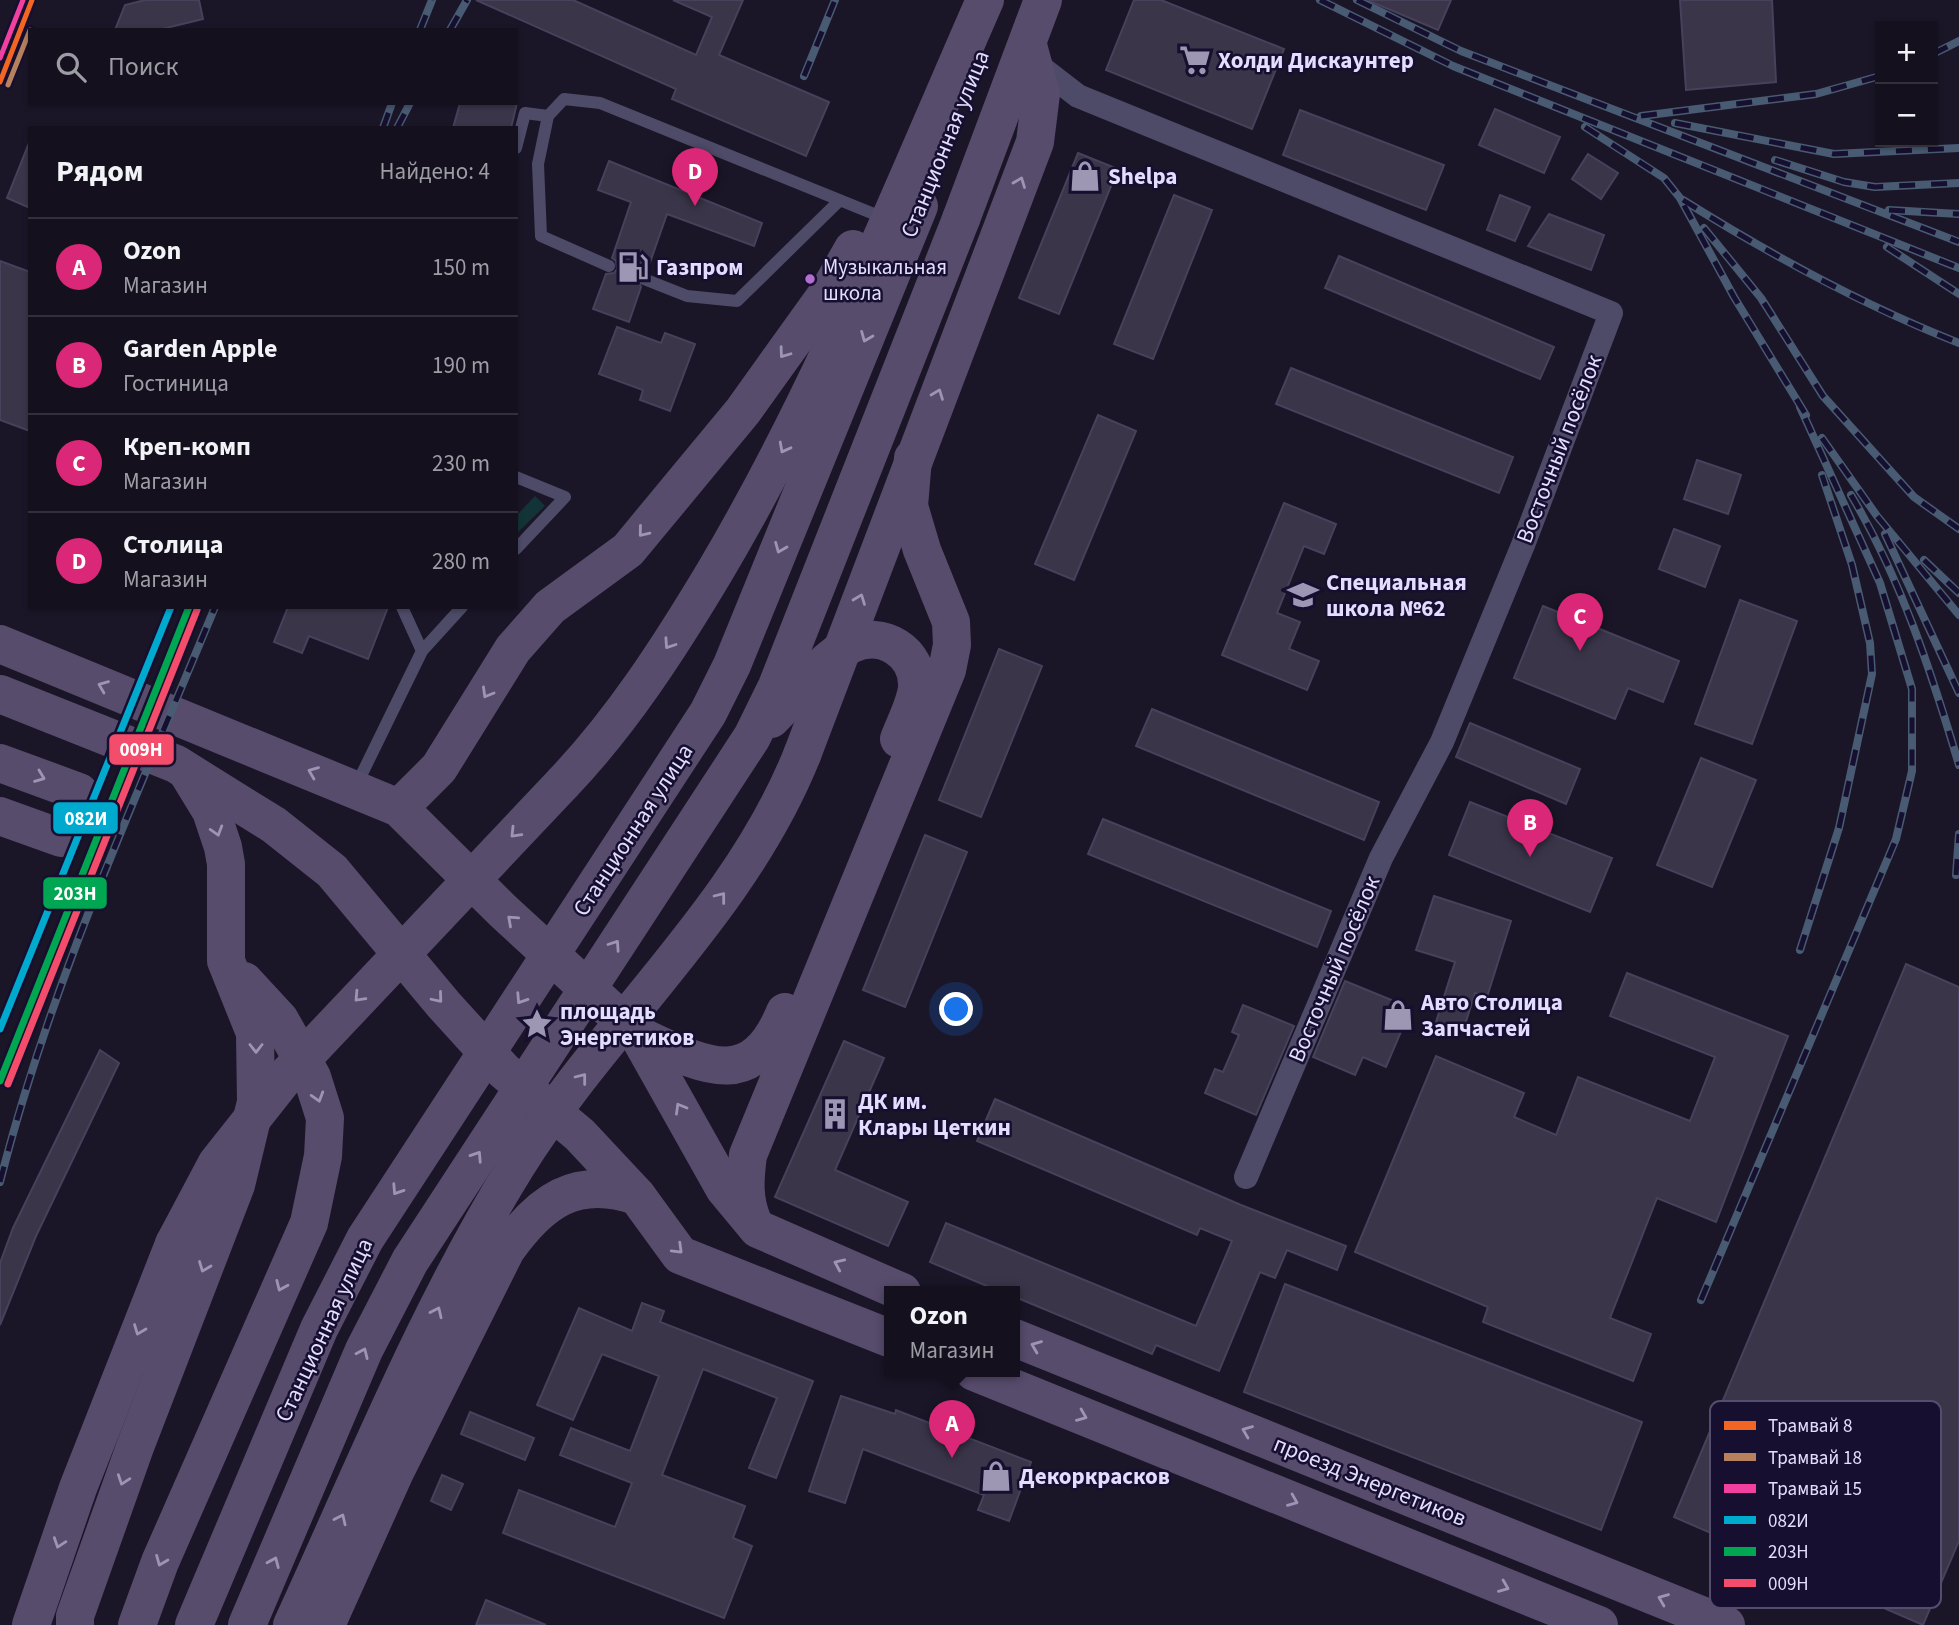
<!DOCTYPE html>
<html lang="ru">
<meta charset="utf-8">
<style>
body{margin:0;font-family:"Source Sans 3",sans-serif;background:#211e2b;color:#f1f3f6}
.controls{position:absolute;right:21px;top:21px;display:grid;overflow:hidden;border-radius:0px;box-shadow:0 2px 5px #0004}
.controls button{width:63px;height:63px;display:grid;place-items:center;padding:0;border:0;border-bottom:2px solid #33303c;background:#14101e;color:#f1f3f6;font:35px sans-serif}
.you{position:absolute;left:957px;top:1010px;width:24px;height:24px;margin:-18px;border:5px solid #fff;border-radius:50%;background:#1a73e8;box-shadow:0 0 0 10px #1a73e833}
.badge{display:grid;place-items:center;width:46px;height:46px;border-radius:50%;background:#db2777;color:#fff;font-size:23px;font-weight:700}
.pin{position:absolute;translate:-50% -58px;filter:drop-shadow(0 2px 4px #0008)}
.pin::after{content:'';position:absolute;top:37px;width:24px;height:21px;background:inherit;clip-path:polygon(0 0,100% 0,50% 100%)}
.popup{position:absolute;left:884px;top:1286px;width:136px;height:91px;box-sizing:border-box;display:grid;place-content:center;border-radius:0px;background:#14101e;filter:drop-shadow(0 2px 5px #0005);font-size:23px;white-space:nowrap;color:#9d9da4}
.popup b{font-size:26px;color:#f1f3f6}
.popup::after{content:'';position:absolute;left:50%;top:100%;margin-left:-14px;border:14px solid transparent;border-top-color:#14101e}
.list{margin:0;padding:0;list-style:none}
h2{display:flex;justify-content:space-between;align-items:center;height:91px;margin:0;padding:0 28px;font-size:30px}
h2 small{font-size:23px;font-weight:400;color:#9d9da4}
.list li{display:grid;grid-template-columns:46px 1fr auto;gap:21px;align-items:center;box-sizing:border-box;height:98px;padding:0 28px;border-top:2px solid #33303c}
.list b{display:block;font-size:26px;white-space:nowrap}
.list p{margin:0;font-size:23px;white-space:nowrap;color:#9d9da4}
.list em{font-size:23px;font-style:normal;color:#9d9da4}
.icon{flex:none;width:38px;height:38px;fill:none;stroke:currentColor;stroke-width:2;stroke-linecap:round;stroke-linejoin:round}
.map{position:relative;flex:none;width:1959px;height:1625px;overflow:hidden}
.search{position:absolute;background:#14101e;box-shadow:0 2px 5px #0004;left:28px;top:28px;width:490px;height:77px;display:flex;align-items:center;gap:18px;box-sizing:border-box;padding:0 24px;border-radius:0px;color:#9d9da4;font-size:26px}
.panel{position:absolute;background:#14101e;box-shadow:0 2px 5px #0004;left:28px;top:126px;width:490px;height:483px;border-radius:0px}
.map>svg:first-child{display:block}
</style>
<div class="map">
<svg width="1959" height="1625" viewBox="0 0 1959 1625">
<rect width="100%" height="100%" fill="#1a1628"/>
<!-- green -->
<path fill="#133437" d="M535 496 545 506 516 534V516Z"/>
<!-- building -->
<g fill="#3a3549" stroke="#47415b" stroke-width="2">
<path d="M145 0H199L203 19 158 30H115L125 5Z"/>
<path d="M476 0H573L696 55 712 17 673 0H743L719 55 829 102 806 156 672 99 676 89Z"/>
<path d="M1134 0H1161L1284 49 1252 129 1106 70Z"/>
<path d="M1367 0H1451L1438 30Z"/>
<path d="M1680 0H1772L1776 82 1686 90Z"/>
<path d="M460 103H517L511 128H453Z"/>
<path d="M1495 109 1560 137 1544 173 1479 145Z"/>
<path d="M1300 110 1444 165 1426 210 1283 155Z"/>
<path d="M29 143H30V208L7 198Z"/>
<path d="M1078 153 1118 169 1059 314 1019 298Z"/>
<path d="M1588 154 1618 173 1601 199 1572 179Z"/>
<path d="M609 161 762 223 754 246 667 214 647 271 639 272 636 276 641 287 629 322 593 309 606 274 614 273 617 269 616 261 612 258 631 202 598 190Z"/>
<path d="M1174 195 1212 210 1153 359 1114 344Z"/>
<path d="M1500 195 1530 207 1515 241 1487 230Z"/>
<path d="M1549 214 1604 235 1591 270 1528 246Z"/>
<path d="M1339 256 1554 347 1540 379 1325 288Z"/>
<path d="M0 261 30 272V431L0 420Z"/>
<path d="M617 327 661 343 665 333 695 344 670 411 640 400 643 390 599 374Z"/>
<path d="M1291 368 1513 457 1499 493 1276 404Z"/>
<path d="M1098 415 1136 431 1074 580 1035 564Z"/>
<path d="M1697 460 1741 475 1728 514 1684 499Z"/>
<path d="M1284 503 1336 524 1324 554 1304 546 1277 613 1300 622 1289 649 1319 661 1307 690 1222 655Z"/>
<path d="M1674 529 1720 546 1705 587 1659 569Z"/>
<path d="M1740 600 1797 621 1752 744 1695 724Z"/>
<path d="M1543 606 1679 661 1663 702 1628 688 1615 719 1514 678Z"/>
<path d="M288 607H388L368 659 309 636 302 653 274 642Z"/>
<path d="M999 649 1042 666 981 817 939 800Z"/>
<path d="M1152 709 1379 802 1364 840 1136 746Z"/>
<path d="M1470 723 1580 769 1566 804 1456 757Z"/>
<path d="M1701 758 1756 780 1712 887 1657 865Z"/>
<path d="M1470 802 1612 858 1590 912 1449 855Z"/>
<path d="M1103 819 1331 911 1317 947 1088 854Z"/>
<path d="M925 835 967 852 905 1007 863 990Z"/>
<path d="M1434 896 1511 921 1487 997 1475 993 1463 1031 1436 1022 1455 962 1416 950Z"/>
<path d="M1906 964 1959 987V1541L1923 1625 1674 1517Z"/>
<path d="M1627 973 1788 1036 1716 1222 1657 1198 1610 1318 1651 1334 1633 1381 1483 1322 1488 1307 1355 1252 1436 1056 1524 1093 1514 1117 1556 1135 1578 1077 1690 1121 1715 1057 1610 1016Z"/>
<path d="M1345 981 1411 1008 1386 1067 1363 1057 1355 1075 1313 1057Z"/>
<path d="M1243 1005 1294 1026 1256 1115 1205 1093 1215 1069 1223 1072 1239 1035 1232 1032Z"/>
<path d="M844 1041 884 1058 835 1170 908 1202 888 1246 775 1197Z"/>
<path d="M100 1050 119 1063 36 1236 0 1325V1263L13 1228Z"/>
<path d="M995 1099 1241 1205 1346 1246 1337 1270 1287 1250 1275 1278 1260 1272 1219 1371 1156 1345 1152 1354 1015 1297V1292H1001L930 1262 946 1223 1196 1326 1232 1241 1200 1228 1197 1235 977 1141Z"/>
<path d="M1285 1284 1642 1422 1601 1530 1244 1392Z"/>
<path d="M642 1303 664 1311 660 1322 813 1381 776 1478 749 1468 777 1398 703 1369 662 1475 745 1506 733 1538 752 1546 724 1618 503 1533 519 1490 615 1527 632 1483 560 1455 571 1428 630 1451 659 1376 602 1354 573 1420 537 1405 579 1308 632 1331Z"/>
<path d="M841 1396 895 1414 896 1410 1031 1462 1009 1521 978 1510 984 1495 863 1449 845 1503 809 1491Z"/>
<path d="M470 1412 534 1438 525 1460 461 1434Z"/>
<path d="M442 1475 463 1484 451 1510 431 1501Z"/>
<path d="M486 1600 546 1625H476Z"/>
</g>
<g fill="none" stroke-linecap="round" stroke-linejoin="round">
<!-- lane -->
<g stroke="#4e4b69" stroke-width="12">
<path d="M516 148 525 113 548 116"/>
<path d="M609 266 541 236 538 164 548 116 564 99 600 103 874 214"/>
<path d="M644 279 687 296 737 301 838 202"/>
<path d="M516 477 565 497 516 549"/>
<path d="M402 607 422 651"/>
<path d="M356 786 422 651 462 607"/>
</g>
<!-- street -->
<path stroke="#4e4b69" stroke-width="24" d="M1034 54 1043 69 1078 96 1611 313 1523 545 1442 742 1381 858 1246 1177"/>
<!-- primary -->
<g stroke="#584c6d" stroke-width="38">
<path d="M961 219 1043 0"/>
<path d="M0 644 399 808 503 911 638 1035 724 1188 758 1229 902 1292"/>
<path d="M0 694 176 764 274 825 332 871 444 1005 504 1071 580 1135 637 1196 680 1255 889 1338"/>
<path d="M802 755 1035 142 1041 94 1028 45"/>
<path d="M0 763 79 792"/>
<path d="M563 783C622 721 669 648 714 573 822 391 900 194 985 0"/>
<path d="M399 808 439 768 513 649 550 607 628 550 743 411 829 291 853 249"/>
<path d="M0 816 61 838"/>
<path d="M638 1035C701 1064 751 1095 785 1012"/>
<path d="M753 1222C743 1199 745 1178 748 1155L947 670 952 645 951 622 922 550 909 506 913 458"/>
<path d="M1015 1338 1726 1625"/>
<path d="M974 1372 1599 1625"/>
<path d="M31 1625 78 1488 174 1244"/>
<path d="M75 1625V1616L135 1447 236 1185 256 1102 255 1033 226 961V864L223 847 211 811 189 775"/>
<path d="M137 1625 160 1562 309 1223 323 1156 325 1118 312 1077 280 1020 244 981"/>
<path d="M326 1625 395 1472 506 1250C540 1202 575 1175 637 1196"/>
</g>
<defs>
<g id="rail">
<path d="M1320 0 1453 66 1959 268"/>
<path d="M1357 0 1461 51 1959 242"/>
<path d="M420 30 432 0"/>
<path d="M450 30 467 0"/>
<path d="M1933 54 1959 41"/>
<path d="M804 76 835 0"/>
<path d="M1641 116 1816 94 1880 76"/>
<path d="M1675 123 1834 154 1959 148"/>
<path d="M1585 127 1664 178 1680 198 1734 297 1806 415"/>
<path d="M383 128 392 103"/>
<path d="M397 128 410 103"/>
<path d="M1775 160 1844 182 1875 187 1959 183"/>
<path d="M1683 200C1771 255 1862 305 1959 343"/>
<path d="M1889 210 1959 214"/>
<path d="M1704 228 1761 298 1823 396 1914 497 1959 529"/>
<path d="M1887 247 1959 294"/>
<path d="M1822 438 1877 516 1959 615"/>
<path d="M1851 495C1901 579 1931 671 1959 765"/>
<path d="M1885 534 1959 693"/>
<path d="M1924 560 1959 593"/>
<path d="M1956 875 1959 834"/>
<path d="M1800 950 1839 828 1872 674 1870 643 1852 565 1822 475"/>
<path d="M0 1182C50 984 137 796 215 607"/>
<path d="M1701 1300 1896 839 1912 771V689L1880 583 1800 407"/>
</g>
</defs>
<!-- rail casing -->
<use href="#rail" stroke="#485b72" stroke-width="8"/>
<!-- rail -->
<use href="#rail" stroke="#160f2f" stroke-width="5" stroke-dasharray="16" stroke-linecap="butt"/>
<!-- primary-bridge -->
<g stroke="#584c6d" stroke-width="38">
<path d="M771 719C794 697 823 659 850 645 882 629 919 652 917 688 915 705 905 723 899 739"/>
<path d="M174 1244 217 1163 286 1076 563 783"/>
<path d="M194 1625 319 1329 365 1239 708 713 732 665 919 206"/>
<path d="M247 1625 364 1350 410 1261 752 737 777 686 961 219"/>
<path d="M292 1625C363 1471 427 1310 517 1165 605 1024 739 912 802 755"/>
</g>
<defs>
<path id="rail-1" d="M0 1029 171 607"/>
<path id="rail-2" d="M0 1081 189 607"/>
<path id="rail-3" d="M8 1084 197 610"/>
</defs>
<!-- rail-1 casing -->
<use href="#rail-1" stroke="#160f2f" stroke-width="12"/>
<!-- rail-2 casing -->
<use href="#rail-2" stroke="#160f2f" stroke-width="12"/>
<!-- rail-3 casing -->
<use href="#rail-3" stroke="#160f2f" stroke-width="12"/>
<!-- rail-1 -->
<use href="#rail-1" stroke="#00a9ce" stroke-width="7"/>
<!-- rail-2 -->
<use href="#rail-2" stroke="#00a651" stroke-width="7"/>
<!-- rail-3 -->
<use href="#rail-3" stroke="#f44d6c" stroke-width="7"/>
<defs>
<path id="tram-1" d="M0 82 32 0"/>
<path id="tram-2" d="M8 85 30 30"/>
<path id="tram-3" d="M0 58 23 0"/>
</defs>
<!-- tram-1 casing -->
<use href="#tram-1" stroke="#160f2f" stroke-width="10"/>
<!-- tram-2 casing -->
<use href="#tram-2" stroke="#160f2f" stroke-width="10"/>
<!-- tram-3 casing -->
<use href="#tram-3" stroke="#160f2f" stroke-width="10"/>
<!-- tram-1 -->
<use href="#tram-1" stroke="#f26522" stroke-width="5"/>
<!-- tram-2 -->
<use href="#tram-2" stroke="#b6815c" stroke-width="5"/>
<!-- tram-3 -->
<use href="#tram-3" stroke="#f240a1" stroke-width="5"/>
</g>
<!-- one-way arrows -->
<defs><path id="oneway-chevron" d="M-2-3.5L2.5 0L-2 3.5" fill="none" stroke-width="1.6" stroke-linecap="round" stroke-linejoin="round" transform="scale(1.75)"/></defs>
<g stroke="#9e94b6">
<use href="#oneway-chevron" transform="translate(1020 182) rotate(-69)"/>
<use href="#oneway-chevron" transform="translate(866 337) rotate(112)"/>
<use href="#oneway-chevron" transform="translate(784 353) rotate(126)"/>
<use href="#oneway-chevron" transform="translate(938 394) rotate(-69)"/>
<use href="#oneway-chevron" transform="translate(784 448) rotate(118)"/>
<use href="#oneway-chevron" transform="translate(643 532) rotate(129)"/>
<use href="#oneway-chevron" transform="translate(780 548) rotate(112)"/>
<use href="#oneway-chevron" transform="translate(860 599) rotate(-69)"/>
<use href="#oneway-chevron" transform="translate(669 644) rotate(124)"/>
<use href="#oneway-chevron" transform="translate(103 686) rotate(-158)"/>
<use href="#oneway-chevron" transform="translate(487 693) rotate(120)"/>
<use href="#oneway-chevron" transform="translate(313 772) rotate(-158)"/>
<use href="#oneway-chevron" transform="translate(40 777) rotate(21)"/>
<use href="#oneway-chevron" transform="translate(217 831) rotate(73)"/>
<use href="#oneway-chevron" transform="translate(515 833) rotate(134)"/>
<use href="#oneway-chevron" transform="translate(721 897) rotate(-52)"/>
<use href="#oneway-chevron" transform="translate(512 920) rotate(-138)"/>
<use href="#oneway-chevron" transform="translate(615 945) rotate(-56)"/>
<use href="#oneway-chevron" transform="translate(359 997) rotate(133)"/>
<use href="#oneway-chevron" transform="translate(438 998) rotate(50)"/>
<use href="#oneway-chevron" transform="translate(521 999) rotate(123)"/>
<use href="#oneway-chevron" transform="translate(256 1048) rotate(90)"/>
<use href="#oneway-chevron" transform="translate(582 1078) rotate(-52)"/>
<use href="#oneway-chevron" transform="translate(318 1097) rotate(73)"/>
<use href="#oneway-chevron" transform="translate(680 1108) rotate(-120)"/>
<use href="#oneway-chevron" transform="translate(477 1156) rotate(-57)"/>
<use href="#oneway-chevron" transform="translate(397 1190) rotate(123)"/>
<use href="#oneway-chevron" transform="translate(678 1249) rotate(44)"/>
<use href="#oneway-chevron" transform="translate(839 1264) rotate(-156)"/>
<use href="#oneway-chevron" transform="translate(204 1267) rotate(111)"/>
<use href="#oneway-chevron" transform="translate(281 1286) rotate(114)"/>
<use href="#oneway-chevron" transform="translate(437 1312) rotate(-65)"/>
<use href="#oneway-chevron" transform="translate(139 1330) rotate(111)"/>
<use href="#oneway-chevron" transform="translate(1036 1346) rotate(-158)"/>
<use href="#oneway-chevron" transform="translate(363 1353) rotate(-66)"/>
<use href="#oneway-chevron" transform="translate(1082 1416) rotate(22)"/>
<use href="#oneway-chevron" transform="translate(1247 1431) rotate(-158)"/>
<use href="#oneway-chevron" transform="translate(123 1480) rotate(109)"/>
<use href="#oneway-chevron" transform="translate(1293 1501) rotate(22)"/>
<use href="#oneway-chevron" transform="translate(341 1519) rotate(-65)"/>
<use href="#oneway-chevron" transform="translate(59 1543) rotate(109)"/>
<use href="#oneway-chevron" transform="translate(161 1561) rotate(112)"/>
<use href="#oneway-chevron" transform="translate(274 1562) rotate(-67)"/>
<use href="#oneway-chevron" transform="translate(1504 1587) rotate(22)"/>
<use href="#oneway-chevron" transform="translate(1663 1599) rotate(-158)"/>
</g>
<!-- icons -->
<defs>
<symbol id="supermarket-bare" viewBox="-9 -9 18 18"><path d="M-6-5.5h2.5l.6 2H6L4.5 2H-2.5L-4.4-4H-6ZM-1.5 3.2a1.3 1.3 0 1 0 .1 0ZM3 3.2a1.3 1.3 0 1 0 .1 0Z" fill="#9d97b4" stroke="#160f2f" stroke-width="2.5" paint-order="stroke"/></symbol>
<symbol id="shop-bare" viewBox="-9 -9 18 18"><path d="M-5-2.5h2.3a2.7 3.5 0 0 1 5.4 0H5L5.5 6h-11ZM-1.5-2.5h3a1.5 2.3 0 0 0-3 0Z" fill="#9d97b4" stroke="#160f2f" stroke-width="2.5" paint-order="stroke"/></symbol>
<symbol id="fuel-bare" viewBox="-9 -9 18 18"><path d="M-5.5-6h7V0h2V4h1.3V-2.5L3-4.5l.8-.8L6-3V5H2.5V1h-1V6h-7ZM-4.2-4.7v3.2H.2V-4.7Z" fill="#9d97b4" stroke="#160f2f" stroke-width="2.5" paint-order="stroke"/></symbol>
<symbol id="school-bare" viewBox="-9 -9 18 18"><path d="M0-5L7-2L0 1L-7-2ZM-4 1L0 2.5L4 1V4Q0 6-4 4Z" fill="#9d97b4" stroke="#160f2f" stroke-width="2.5" paint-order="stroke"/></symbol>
<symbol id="sight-bare" viewBox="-9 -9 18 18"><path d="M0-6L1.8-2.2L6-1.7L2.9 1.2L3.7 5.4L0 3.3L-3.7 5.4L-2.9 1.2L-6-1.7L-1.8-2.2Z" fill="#9d97b4" stroke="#160f2f" stroke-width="2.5" paint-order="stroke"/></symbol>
<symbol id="building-bare" viewBox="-9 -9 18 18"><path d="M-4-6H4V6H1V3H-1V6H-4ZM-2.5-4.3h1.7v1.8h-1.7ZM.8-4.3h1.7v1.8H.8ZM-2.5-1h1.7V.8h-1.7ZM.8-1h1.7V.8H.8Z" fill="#9d97b4" stroke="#160f2f" stroke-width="2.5" paint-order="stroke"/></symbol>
</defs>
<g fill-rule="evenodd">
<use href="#supermarket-bare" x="1173" y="38" width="44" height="44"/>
<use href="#shop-bare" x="1063" y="154" width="44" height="44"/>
<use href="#fuel-bare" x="611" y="245" width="44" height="44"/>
<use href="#school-bare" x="1281" y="573" width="44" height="44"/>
<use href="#shop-bare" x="1376" y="993" width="44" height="44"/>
<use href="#sight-bare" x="515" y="1002" width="44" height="44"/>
<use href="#building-bare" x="813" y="1092" width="44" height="44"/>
<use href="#shop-bare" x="974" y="1454" width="44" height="44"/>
</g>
<!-- markers -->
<circle fill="#b36fd0" stroke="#160f2f" stroke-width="2.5" cx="810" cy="279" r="6"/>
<g text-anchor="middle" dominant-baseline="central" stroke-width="5" stroke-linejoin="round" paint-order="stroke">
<!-- bus labels -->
<g font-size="21" fill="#e3ddff" stroke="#160f2f" text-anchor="start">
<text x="823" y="267">Музыкальная<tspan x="823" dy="26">школа</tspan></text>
</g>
<!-- poi labels -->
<g font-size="23" font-weight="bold" fill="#e3ddff" stroke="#160f2f" text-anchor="start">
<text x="1218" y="60">Холди Дискаунтер</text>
<text x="1108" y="176">Shelpa</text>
<text x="656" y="267">Газпром</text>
<text x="1326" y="582">Специальная<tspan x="1326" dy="26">школа №62</tspan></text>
<text x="1421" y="1002">Авто Столица<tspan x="1421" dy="26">Запчастей</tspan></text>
<text x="560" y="1011">площадь<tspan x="560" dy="26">Энергетиков</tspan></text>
<text x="858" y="1101">ДК им.<tspan x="858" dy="26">Клары Цеткин</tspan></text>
<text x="1019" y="1476">Декоркрасков</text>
</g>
<!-- street labels -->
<g font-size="23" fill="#e3ddff" stroke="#160f2f">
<text transform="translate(945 144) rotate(-68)">Станционная улица</text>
<text transform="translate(1559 449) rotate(-69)">Восточный посёлок</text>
<text transform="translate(633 830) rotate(-57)">Станционная улица</text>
<text transform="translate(1334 969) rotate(-67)">Восточный посёлок</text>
<text transform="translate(324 1330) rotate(-65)">Станционная улица</text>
<text transform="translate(1370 1481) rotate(22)">проезд Энергетиков</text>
</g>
</g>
<!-- legend -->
<rect x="1710" y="1401" width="231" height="207" rx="10" fill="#160f2f" stroke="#544d6d" stroke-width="2"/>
<rect x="1724" y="1421" width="32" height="9" fill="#f26522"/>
<rect x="1724" y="1453" width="32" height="8" fill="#b6815c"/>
<rect x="1724" y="1484" width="32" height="9" fill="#f240a1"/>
<rect x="1724" y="1516" width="32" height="8" fill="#00a9ce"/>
<rect x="1724" y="1547" width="32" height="9" fill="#00a651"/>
<rect x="1724" y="1579" width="32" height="8" fill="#f44d6c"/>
<g font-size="19" fill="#e3ddff">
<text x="1768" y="1432">Трамвай 8</text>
<text x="1768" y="1464">Трамвай 18</text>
<text x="1768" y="1495">Трамвай 15</text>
<text x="1768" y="1527">082И</text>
<text x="1768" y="1558">203Н</text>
<text x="1768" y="1590">009Н</text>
</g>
<g stroke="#160f2f" stroke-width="2.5">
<rect x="108" y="733" width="67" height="33" rx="7" fill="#f44d6c"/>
<rect x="52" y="801" width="67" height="34" rx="7" fill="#00a9ce"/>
<rect x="42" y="876" width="66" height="34" rx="7" fill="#00a651"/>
</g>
<g font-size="19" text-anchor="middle" font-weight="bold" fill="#fff">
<text x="141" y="756">009Н</text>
<text x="86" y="825">082И</text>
<text x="75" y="900">203Н</text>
</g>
</svg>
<div class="controls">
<button>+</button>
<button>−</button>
</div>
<div class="you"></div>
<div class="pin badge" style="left:952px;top:1458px">A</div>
<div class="popup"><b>Ozon</b>Магазин</div>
<div class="pin badge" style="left:1530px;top:857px">B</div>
<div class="pin badge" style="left:1580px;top:651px">C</div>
<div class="pin badge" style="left:695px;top:206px">D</div>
<div class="search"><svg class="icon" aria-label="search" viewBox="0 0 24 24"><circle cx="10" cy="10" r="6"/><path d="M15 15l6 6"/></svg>Поиск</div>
<section class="panel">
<h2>Рядом<small>Найдено: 4</small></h2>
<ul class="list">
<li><span class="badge">A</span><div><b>Ozon</b><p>Магазин</p></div><em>150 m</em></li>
<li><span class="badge">B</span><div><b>Garden Apple</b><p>Гостиница</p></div><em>190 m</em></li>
<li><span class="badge">C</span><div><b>Креп-комп</b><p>Магазин</p></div><em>230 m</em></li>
<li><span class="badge">D</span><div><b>Столица</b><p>Магазин</p></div><em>280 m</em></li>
</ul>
</section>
</div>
